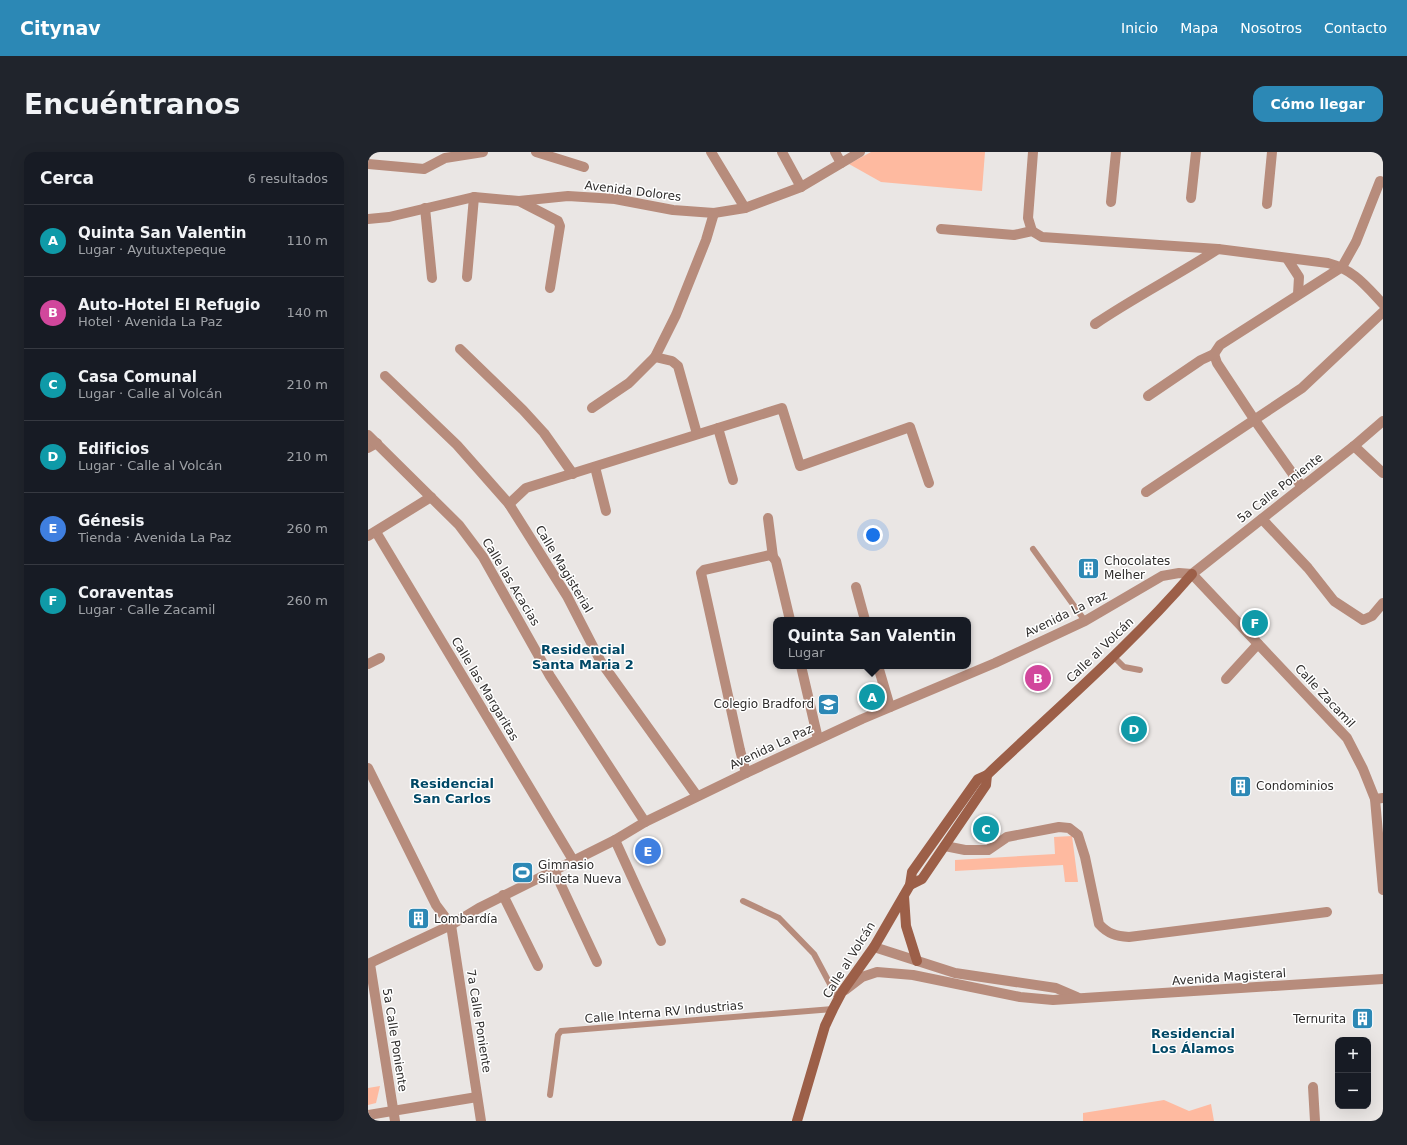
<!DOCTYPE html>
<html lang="es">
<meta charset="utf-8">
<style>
body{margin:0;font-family:"DejaVu Sans",sans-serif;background:#20242c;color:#f1f3f6}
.controls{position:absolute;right:12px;bottom:12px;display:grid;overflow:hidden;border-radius:8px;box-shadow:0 4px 16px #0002}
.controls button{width:36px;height:36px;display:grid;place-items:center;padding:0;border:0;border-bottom:1px solid #363941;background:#171b24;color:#f1f3f6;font:20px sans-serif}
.you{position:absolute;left:505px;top:383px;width:14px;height:14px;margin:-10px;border:3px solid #fff;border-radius:50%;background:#1a73e8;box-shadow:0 0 0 6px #1a73e833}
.badge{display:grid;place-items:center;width:26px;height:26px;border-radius:50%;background:#2c88b5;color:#fff;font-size:13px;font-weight:700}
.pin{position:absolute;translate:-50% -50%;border:2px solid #fff;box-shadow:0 1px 4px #0006}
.popup{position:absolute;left:405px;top:465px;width:198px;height:52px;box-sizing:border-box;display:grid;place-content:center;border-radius:8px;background:#171b24;filter:drop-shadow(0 1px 3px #0005);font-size:13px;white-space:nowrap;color:#9ea1a6}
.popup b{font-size:15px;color:#f1f3f6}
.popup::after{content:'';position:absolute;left:50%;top:100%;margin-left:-8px;border:8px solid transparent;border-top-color:#171b24}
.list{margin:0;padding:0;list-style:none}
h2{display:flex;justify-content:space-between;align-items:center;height:52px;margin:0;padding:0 16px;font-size:17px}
h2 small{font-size:13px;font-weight:400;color:#9ea1a6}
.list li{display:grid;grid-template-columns:26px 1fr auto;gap:12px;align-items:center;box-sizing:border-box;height:72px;padding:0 16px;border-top:1px solid #363941}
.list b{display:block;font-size:15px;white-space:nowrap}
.list p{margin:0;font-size:13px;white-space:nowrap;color:#9ea1a6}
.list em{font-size:13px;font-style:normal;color:#9ea1a6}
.map{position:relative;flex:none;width:1015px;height:969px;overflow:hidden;border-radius:12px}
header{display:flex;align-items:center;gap:24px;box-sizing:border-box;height:56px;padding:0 20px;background:#2c88b5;color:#fff}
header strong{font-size:19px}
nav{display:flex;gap:22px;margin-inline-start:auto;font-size:14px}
.intro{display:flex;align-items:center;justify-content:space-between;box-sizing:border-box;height:96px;padding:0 24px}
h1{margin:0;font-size:28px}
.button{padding:10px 18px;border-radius:12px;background:#2c88b5;color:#fff;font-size:14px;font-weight:700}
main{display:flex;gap:24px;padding:0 24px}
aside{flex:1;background:#171b24;border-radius:12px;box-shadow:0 4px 16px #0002}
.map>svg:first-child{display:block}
</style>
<header>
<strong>Citynav</strong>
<nav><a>Inicio</a><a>Mapa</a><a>Nosotros</a><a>Contacto</a></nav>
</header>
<div class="intro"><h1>Encuéntranos</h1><a class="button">Cómo llegar</a></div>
<main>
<aside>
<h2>Cerca<small>6 resultados</small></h2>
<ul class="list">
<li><span class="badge" style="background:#0f9aa8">A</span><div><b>Quinta San Valentin</b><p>Lugar · Ayutuxtepeque</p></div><em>110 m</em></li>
<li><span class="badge" style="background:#d1479c">B</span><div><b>Auto-Hotel El Refugio</b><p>Hotel · Avenida La Paz</p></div><em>140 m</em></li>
<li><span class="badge" style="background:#0f9aa8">C</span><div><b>Casa Comunal</b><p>Lugar · Calle al Volcán</p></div><em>210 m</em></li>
<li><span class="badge" style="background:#0f9aa8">D</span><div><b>Edificios</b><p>Lugar · Calle al Volcán</p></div><em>210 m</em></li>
<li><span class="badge" style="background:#3f7fe0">E</span><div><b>Génesis</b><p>Tienda · Avenida La Paz</p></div><em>260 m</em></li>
<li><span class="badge" style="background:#0f9aa8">F</span><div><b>Coraventas</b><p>Lugar · Calle Zacamil</p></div><em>260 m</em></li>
</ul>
</aside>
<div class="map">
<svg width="1015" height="969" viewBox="0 0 1015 969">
<rect width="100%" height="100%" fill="#eae6e4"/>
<!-- green -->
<g fill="#febaa0">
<path d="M503 0H617L614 39 513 30 481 12Z"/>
<path d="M704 684 710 730H697L695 713 587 719V708L687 702 686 685Z"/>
<path d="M12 934 8 951 0 953V936Z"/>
<path d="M796 948 821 959 843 952 846 969H715V961Z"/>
</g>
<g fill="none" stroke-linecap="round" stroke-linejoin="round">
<!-- service -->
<g stroke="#b78c7c" stroke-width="6">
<path d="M665 397 717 469"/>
<path d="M745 504 756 515 772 518"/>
<path d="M375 749 411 766 446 802 470 847"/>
<path d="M182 943 190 883 193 879 465 857"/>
</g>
<!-- minor -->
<g stroke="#b78c7c" stroke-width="10">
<path d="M168 0 216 15"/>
<path d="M343 0 377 56"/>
<path d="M414 0 433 35"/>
<path d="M467 0 473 11"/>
<path d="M0 12 56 17 77 6 115 0"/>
<path d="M823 46 828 0"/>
<path d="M153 50 190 69 192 74 182 136"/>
<path d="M743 50 748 0"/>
<path d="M899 52 904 0"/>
<path d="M57 56 64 126"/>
<path d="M0 67 21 65 106 45 151 49 200 44 247 47 305 58 346 61 377 56 433 35 492 0"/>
<path d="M573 77 646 83 664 79 674 85 850 97 960 111C986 118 997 133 1015 152"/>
<path d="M664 79 660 66 665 0"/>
<path d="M920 108 931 125 930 142"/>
<path d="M99 125 106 45"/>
<path d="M727 172C767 145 810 123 850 97"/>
<path d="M92 197 155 258 176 281 205 322"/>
<path d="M846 202 849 211 886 267 934 335"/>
<path d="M287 205 304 209 310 214 329 282"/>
<path d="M17 224 89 293 141 352 199 444 233 510 329 644"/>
<path d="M780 244 833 208 846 202 852 193 974 115 988 90 1012 29"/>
<path d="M224 256 261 231 287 205 308 163 338 88 346 61"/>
<path d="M350 276 365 328"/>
<path d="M986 294 1015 321"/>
<path d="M0 296 9 291"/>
<path d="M227 315 238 359"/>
<path d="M778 340 934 236 1015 160"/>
<path d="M141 352 158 336 414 256 432 314 542 275 561 331"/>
<path d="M400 366 405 405 408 409 422 468"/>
<path d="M894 367 940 416 966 449 995 468 1004 464 1015 451"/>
<path d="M8 380 205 708"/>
<path d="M0 384 63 345"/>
<path d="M488 435 497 468"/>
<path d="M0 512 12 506"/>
<path d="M433 514 450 587"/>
<path d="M510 514 522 555"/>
<path d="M858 527 890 492"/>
<path d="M0 616 68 753 83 773 113 969"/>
<path d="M378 621 372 598 333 421 336 418 402 403 405 405"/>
<path d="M1007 647 1015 646"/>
<path d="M247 688 293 789"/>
<path d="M577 694 597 698H620L639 685 691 675 701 676 710 683 717 705 731 772C740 782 748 784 761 785L959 760"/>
<path d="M186 718 229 810"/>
<path d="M135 743 170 814"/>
<path d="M506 795 587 821 688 836 709 845"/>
<path d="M2 812 27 969"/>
<path d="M477 838 494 825 509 820 545 823 652 845 685 848 1015 827"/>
<path d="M945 935 947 969"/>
<path d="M0 963 109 945"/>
</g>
<!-- tertiary -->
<g stroke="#b78c7c" stroke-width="10">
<path d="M0 283 91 373 115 405 182 524 277 670"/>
<path d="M824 422 979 586 995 617 1007 647 1015 738"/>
<path d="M824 422 986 294 1015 269"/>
<path d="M0 812 83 773 111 756 247 688 277 670 378 621 494 567 627 511 717 469 794 424 811 421 824 422"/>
</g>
<!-- secondary -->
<g stroke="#9c5f48" stroke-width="10">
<path d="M542 733 554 727 618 633 619 623"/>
<path d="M536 744 538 774 549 809"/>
<path d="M429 969 457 874 465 857 474 840 506 795 542 733 544 720 610 627 619 623C688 557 762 494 824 422"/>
</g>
</g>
<!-- icons -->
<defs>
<symbol id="building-square" viewBox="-11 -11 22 22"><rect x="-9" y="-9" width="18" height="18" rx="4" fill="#2c88b5" stroke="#fff"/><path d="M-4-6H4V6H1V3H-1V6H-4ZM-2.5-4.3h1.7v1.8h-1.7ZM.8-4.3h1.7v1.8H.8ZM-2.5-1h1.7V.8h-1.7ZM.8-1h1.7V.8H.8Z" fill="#fff"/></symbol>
<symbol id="school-square" viewBox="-11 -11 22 22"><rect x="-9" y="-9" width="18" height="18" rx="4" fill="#2c88b5" stroke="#fff"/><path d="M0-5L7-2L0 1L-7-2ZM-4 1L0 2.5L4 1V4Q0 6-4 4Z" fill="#fff"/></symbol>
<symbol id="stadium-square" viewBox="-11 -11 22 22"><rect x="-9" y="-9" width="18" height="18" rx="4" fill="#2c88b5" stroke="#fff"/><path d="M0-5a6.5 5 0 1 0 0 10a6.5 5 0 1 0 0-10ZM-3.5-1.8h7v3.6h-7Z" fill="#fff"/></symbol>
</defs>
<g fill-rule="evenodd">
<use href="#building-square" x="708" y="404" width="25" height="25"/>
<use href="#school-square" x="448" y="540" width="25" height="25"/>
<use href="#building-square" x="860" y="622" width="25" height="25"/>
<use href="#stadium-square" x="142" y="708" width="25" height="25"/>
<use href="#building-square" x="38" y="754" width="25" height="25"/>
<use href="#building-square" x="982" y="854" width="25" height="25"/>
</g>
<g text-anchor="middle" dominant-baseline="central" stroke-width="3" stroke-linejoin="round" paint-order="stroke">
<!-- street labels -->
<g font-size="12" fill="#2f2d2c" stroke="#fff">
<text transform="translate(265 39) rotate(7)">Avenida Dolores</text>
<text transform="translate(912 336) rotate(-38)">5a Calle Poniente</text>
<text transform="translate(196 417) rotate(59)">Calle Magisterial</text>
<text transform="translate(143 430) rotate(59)">Calle las Acacias</text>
<text transform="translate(698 462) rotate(-26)">Avenida La Paz</text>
<text transform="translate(732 498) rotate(-44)">Calle al Volcán</text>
<text transform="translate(117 537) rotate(59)">Calle las Margaritas</text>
<text transform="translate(957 544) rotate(47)">Calle Zacamil</text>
<text transform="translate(403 595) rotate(-25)">Avenida La Paz</text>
<text transform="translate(481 808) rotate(-58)">Calle al Volcán</text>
<text transform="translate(861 825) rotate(-4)">Avenida Magisteral</text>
<text transform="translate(296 860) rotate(-5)">Calle Interna RV Industrias</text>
<text transform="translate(111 869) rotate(81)">7a Calle Poniente</text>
<text transform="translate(27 888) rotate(81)">5a Calle Poniente</text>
</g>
<!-- poi labels -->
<g font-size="12" fill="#2f2d2c" stroke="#fff" text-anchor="start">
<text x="736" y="409">Chocolates<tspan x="736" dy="14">Melher</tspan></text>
<text x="446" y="552" text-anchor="end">Colegio Bradford</text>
<text x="888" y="634">Condominios</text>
<text x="170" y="713">Gimnasio<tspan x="170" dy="14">Silueta Nueva</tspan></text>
<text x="66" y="767">Lombardía</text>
<text x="978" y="867" text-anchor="end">Ternurita</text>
</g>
<!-- neighbourhood labels -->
<g font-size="13" font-weight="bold" fill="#004866" stroke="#fff">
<text x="215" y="497">Residencial<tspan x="215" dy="15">Santa Maria 2</tspan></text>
<text x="84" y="631">Residencial<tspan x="84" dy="15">San Carlos</tspan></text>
<text x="825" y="881">Residencial<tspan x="825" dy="15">Los Álamos</tspan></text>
</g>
</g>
</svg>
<div class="controls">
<button>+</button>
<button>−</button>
</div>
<div class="you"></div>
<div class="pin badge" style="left:504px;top:545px;background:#0f9aa8">A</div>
<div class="popup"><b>Quinta San Valentin</b>Lugar</div>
<div class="pin badge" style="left:670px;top:526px;background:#d1479c">B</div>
<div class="pin badge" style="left:618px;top:677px;background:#0f9aa8">C</div>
<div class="pin badge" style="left:766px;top:577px;background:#0f9aa8">D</div>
<div class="pin badge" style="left:280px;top:699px;background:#3f7fe0">E</div>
<div class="pin badge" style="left:887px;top:471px;background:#0f9aa8">F</div>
</div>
</main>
